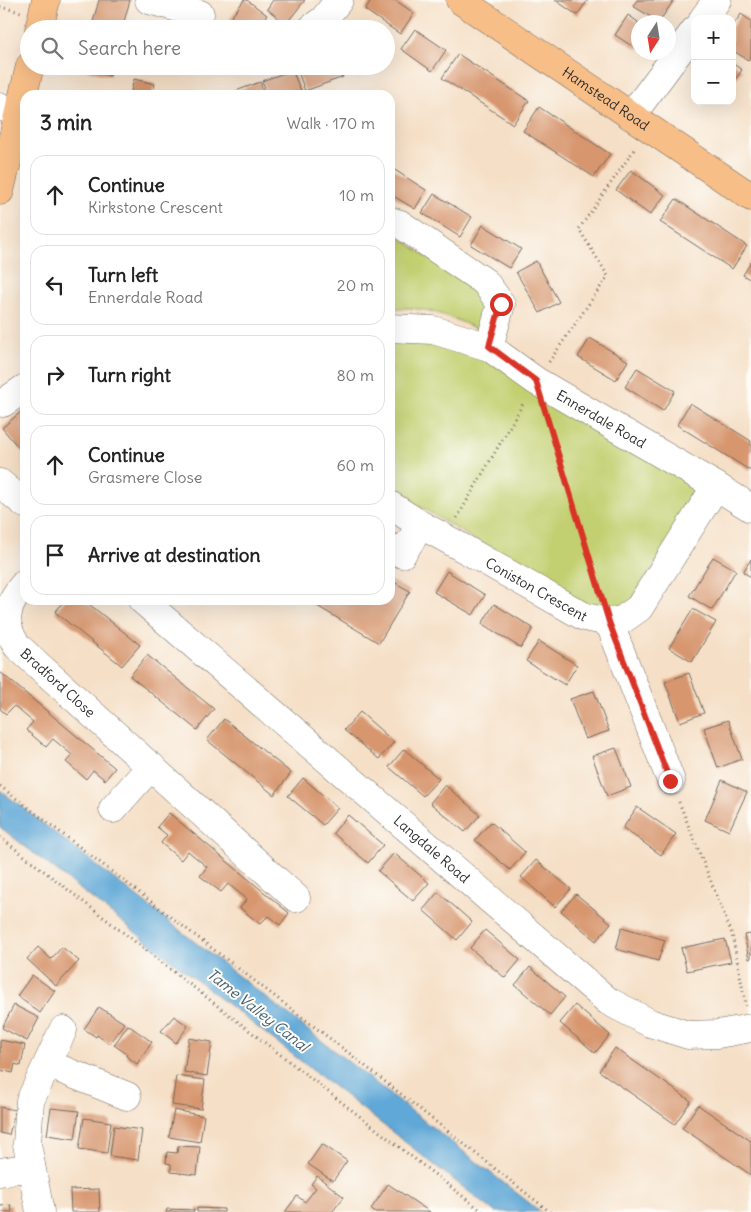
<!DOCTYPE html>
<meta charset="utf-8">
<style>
body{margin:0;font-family:Delius,sans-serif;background:#f6f6f6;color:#222}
.controls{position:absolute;right:15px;top:15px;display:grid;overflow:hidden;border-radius:10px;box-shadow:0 5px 20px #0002}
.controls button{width:45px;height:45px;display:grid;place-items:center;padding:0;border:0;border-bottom:1px solid #e0e0e0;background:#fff;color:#222;font:25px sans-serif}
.compass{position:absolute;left:631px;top:15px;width:45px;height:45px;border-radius:50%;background:#fff;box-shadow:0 5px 20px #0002;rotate:192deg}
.stop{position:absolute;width:15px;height:15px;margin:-11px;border:4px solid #d93025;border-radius:50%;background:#fff}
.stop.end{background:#d93025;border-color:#fff;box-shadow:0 1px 5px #0008}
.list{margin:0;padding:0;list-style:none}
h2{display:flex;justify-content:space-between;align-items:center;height:65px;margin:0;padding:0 20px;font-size:21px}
h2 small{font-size:16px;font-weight:400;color:#767676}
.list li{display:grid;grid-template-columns:32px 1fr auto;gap:15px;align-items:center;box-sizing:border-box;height:80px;margin:0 10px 10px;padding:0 10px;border:1px solid #e0e0e0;border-radius:15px}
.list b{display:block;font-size:19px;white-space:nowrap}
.list p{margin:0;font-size:16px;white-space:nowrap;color:#767676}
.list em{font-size:16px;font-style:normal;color:#767676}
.icon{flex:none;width:28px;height:28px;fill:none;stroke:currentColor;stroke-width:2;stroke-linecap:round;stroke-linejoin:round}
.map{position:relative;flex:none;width:751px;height:1212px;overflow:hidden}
.search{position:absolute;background:#fff;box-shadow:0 5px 20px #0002;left:20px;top:20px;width:375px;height:55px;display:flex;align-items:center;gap:12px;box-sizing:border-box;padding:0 18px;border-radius:28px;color:#767676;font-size:19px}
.panel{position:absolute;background:#fff;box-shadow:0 5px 20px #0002;left:20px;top:90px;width:375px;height:515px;border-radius:15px}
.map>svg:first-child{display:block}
</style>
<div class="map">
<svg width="751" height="1212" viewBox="0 0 751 1212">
<rect width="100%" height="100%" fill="#fdfcf7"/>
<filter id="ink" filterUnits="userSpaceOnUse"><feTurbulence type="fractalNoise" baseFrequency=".02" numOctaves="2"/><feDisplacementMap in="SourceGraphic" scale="10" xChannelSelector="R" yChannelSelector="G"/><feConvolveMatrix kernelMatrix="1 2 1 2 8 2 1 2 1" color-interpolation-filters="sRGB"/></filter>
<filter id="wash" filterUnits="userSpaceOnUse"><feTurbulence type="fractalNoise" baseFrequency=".0096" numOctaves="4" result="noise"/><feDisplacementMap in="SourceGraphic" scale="20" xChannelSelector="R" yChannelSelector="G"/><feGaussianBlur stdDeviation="1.12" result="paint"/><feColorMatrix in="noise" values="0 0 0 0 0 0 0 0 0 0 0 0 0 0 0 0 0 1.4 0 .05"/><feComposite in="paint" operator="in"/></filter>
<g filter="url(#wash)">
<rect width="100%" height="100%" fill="#f5dfc6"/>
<!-- green -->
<g fill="#c3d071" stroke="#777e4e">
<path d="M390 231 494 303 482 331C453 318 423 304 390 309Z"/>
<path d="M390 337 427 341 474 351 692 483 696 503 630 603 613 612H593L390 488Z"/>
</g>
<!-- water -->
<path fill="#60a8d7" stroke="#466a81" d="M0 790 541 1212H495L0 827Z"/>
<g id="blocks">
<!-- building -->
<g fill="#d7966e">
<path d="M99 0H130L122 29H91Z"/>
<path d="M244 0H247L267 15 256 29H234L227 23Z"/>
<path d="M273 0H305L286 24 267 9Z"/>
<path d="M371 0H395L414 13 400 34 365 10Z"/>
<path d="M555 0H588L577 15Z"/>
<path d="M637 0H674L659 22 633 6Z"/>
<path d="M741 14 751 21V55L748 60 732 50V27Z"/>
<path d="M628 15 638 22V50L615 35Z"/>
<path d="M415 29 446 50 432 71 401 49Z"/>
<path d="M458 54 529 101 513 124 442 78Z"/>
<path d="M732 63 742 70 732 84Z"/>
<path d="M81 66H112L110 76 80 68Z"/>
<path d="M296 66H339L343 77 305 91Z"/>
<path d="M292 70 302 93 297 95H268L262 81Z"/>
<path d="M134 79 155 84 152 95H130Z"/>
<path d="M260 82 265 95H225Z"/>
<path d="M539 107 610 154 594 177 523 131Z"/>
<path d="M390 167 426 190 415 209 390 194Z"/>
<path d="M631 170 665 195 650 215 616 190Z"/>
<path d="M434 194 472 217 460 237 422 213Z"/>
<path d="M676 199 747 246 732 269 660 222Z"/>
<path d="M483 225 521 249 509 268 471 245Z"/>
<path d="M536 261 559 302 540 313 516 272Z"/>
<path d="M751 262V280L743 275Z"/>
<path d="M590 338 628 361 616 380 578 357Z"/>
<path d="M637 368 675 391 663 411 625 387Z"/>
<path d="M690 403 751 441V471L677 425Z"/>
<path d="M25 408V455L2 428Z"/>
<path d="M713 557 736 570 712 610 689 596Z"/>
<path d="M751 559V577L743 572Z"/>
<path d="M447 571 485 595 473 615 434 592Z"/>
<path d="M390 580 410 591 379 643 307 600H390Z"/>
<path d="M65 600H84L140 645 122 666 55 612Z"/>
<path d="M494 604 533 628 521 648 482 624Z"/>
<path d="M693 609 716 622 692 662 669 648Z"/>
<path d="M539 641 577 665 565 685 526 661Z"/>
<path d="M147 655 214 709 197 730 130 676Z"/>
<path d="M0 672 115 768 105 780 93 770 86 779 66 762 72 755 53 739 46 747 26 730 33 722 14 706 6 714 0 709Z"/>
<path d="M689 673 704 713 680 722 665 682Z"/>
<path d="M594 691 609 731 585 739 570 699Z"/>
<path d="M360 712 394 742 379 759 344 730Z"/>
<path d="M224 719 291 773 274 795 207 740Z"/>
<path d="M728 720 742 759 718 768 704 728Z"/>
<path d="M616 748 631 787 607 796 592 756Z"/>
<path d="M404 749 439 779 423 796 389 767Z"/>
<path d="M303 778 338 808 323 825 288 796Z"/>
<path d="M722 780 747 792 729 831 705 820Z"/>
<path d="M445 785 480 815 465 832 430 803Z"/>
<path d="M637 807 676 834 661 855 623 828Z"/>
<path d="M169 813 289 913 280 925 268 916 260 924 240 908 247 899 228 884 221 892 200 876 207 867 188 851 181 860 161 843 167 835 157 827Z"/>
<path d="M348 815 383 845 368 863 333 833Z"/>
<path d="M491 822 525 852 510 870 475 840Z"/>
<path d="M394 853 429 883 413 901 378 871Z"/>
<path d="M536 860 571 889 555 907 521 877Z"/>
<path d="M438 892 472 922 457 940 423 910Z"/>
<path d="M576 894 611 923 596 941 561 911Z"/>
<path d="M622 927 665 940 658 961 616 949Z"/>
<path d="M485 930 520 960 505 978 470 948Z"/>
<path d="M751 934V958L749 959 744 935Z"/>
<path d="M725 939 731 962 687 971 681 948Z"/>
<path d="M38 947 51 959 62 947 79 961 56 986 27 959Z"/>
<path d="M530 967 565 997 550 1015 515 985Z"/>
<path d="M32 975 55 991 40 1013 17 996Z"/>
<path d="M14 1005 39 1018 27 1041 2 1028Z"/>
<path d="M575 1005 610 1035 595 1053 560 1023Z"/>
<path d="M99 1007 124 1023 109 1044 97 1035 96 1037 84 1029Z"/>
<path d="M174 1016 188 1026 176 1043 161 1031Z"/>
<path d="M128 1025 152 1042 137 1064 126 1056 127 1054 114 1045Z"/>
<path d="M189 1038 212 1042 207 1076 184 1072Z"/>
<path d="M0 1040 25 1045 21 1066 15 1064 13 1073 0 1070Z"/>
<path d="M615 1048 691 1101 675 1124 599 1071Z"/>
<path d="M176 1076 205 1080 201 1109 172 1105Z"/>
<path d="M698 1105 751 1141V1175L682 1128Z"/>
<path d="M0 1107 15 1110 9 1135 0 1133Z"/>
<path d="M51 1108 79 1111 75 1139 47 1135Z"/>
<path d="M174 1110 204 1116 200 1142 169 1137Z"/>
<path d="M84 1118 111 1122 107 1153 79 1149Z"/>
<path d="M114 1126 142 1130 138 1160 110 1156Z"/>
<path d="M322 1144 347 1161 333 1181 308 1164Z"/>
<path d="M178 1146 200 1147 197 1175 171 1172V1164L166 1163 167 1152 177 1153Z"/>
<path d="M317 1176 344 1197 332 1212H285L297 1196 305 1202 316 1188 311 1184Z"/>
<path d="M388 1184 430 1212H374L371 1209Z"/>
<path d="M99 1189 100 1212H71L70 1190Z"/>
<path d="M11 1205 12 1212H0V1206Z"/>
<path d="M197 1208 224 1209V1212H197Z"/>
<path d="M167 1209 194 1210V1212H166Z"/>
</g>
</g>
</g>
<g filter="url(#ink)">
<use href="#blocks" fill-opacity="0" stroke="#726a61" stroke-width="1"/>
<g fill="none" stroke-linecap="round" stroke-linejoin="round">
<defs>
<g id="minor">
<path d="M149 0 200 14"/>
<path d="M703 19 717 0"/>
<path d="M311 29 324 19 339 0"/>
<path d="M0 107 25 113"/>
<path d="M631 116 695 30"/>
<path d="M390 221 400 224 485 282 501 304 489 347"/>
<path id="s1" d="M390 328 433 330 489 347 536 381 716 486 751 508"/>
<path d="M3 403 25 388"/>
<path d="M0 483 25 504"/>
<path id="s2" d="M390 505 421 525 445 538 585 617 609 622 622 620 639 608 716 486"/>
<path d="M390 547 402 554 421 525"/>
<path id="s3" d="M25 583C7 604 0 621 17 646L296 898"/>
<path id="s4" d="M142 600 608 1001 650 1023 688 1035 718 1034 751 1028"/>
<path d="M609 622 671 781"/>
<path d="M113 809 151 766"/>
<path d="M48 1064 127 1096"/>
<path d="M0 1172 31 1167"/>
<path d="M40 1212 27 1144 30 1101 63 1030"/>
</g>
<g id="major">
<path id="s5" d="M460 0 751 197"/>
<path d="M39 29 46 0"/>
<path d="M0 191 30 66"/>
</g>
</defs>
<!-- minor casing -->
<use href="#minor" stroke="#726a61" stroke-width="29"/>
<!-- major casing -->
<use href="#major" stroke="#726a61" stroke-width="29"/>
<!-- path -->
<g stroke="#726a61" stroke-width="3" stroke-dasharray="1 4" stroke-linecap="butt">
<path d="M0 7 21 12"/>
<path d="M549 362 608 276 579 229 636 147"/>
<path d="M546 415 602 598"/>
<path d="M457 518 524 402"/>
<path d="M0 786 350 1054 550 1212"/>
<path d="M679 802 732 934 746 1006"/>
<path d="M0 837 483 1212"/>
</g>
<!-- minor -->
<use href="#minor" stroke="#fff" stroke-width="28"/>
<!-- major -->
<use href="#major" stroke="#f7be88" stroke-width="28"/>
</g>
</g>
<g fill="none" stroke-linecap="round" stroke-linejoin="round" filter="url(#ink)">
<!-- route -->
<path stroke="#d93025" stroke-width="6" d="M501 304 489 346 536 381 609 622 670 781"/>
</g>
<g text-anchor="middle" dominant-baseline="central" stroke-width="4" stroke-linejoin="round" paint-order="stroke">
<!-- street labels -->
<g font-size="14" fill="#2b2b2b" stroke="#fdfcf7">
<text stroke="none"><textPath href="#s5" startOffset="176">Hamstead Road</textPath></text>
<text stroke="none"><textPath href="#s1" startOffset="235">Ennerdale Road</textPath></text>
<text stroke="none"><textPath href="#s2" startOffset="169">Coniston Crescent</textPath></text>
<text stroke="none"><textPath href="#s3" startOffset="125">Bradford Close</textPath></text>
<text stroke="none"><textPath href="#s4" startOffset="382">Langdale Road</textPath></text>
</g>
<!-- water labels -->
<g font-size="15" font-style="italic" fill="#405d70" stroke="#fdfcf7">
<text transform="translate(258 1010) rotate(38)">Tame Valley Canal</text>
</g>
</g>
</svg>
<div class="controls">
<button>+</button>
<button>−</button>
</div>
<svg class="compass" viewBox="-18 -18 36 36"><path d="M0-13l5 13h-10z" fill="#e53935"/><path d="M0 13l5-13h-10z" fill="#767676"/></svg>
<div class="stop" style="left:501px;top:304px"></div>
<div class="stop end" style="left:670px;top:781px"></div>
<div class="search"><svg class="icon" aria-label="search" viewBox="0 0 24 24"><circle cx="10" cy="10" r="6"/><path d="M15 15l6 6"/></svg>Search here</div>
<section class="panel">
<h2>3 min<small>Walk · 170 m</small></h2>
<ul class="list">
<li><svg class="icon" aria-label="ahead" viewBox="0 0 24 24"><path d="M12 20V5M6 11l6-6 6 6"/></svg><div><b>Continue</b><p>Kirkstone Crescent</p></div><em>10 m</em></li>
<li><svg class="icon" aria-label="left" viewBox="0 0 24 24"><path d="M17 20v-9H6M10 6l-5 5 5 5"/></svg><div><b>Turn left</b><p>Ennerdale Road</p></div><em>20 m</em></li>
<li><svg class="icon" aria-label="right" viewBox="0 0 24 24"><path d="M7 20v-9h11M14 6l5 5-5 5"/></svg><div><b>Turn right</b></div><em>80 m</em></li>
<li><svg class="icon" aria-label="ahead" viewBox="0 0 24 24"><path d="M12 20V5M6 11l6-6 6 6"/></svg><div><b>Continue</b><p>Grasmere Close</p></div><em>60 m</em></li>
<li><svg class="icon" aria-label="arrive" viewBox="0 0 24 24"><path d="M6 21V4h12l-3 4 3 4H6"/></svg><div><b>Arrive at destination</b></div></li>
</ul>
</section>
</div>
